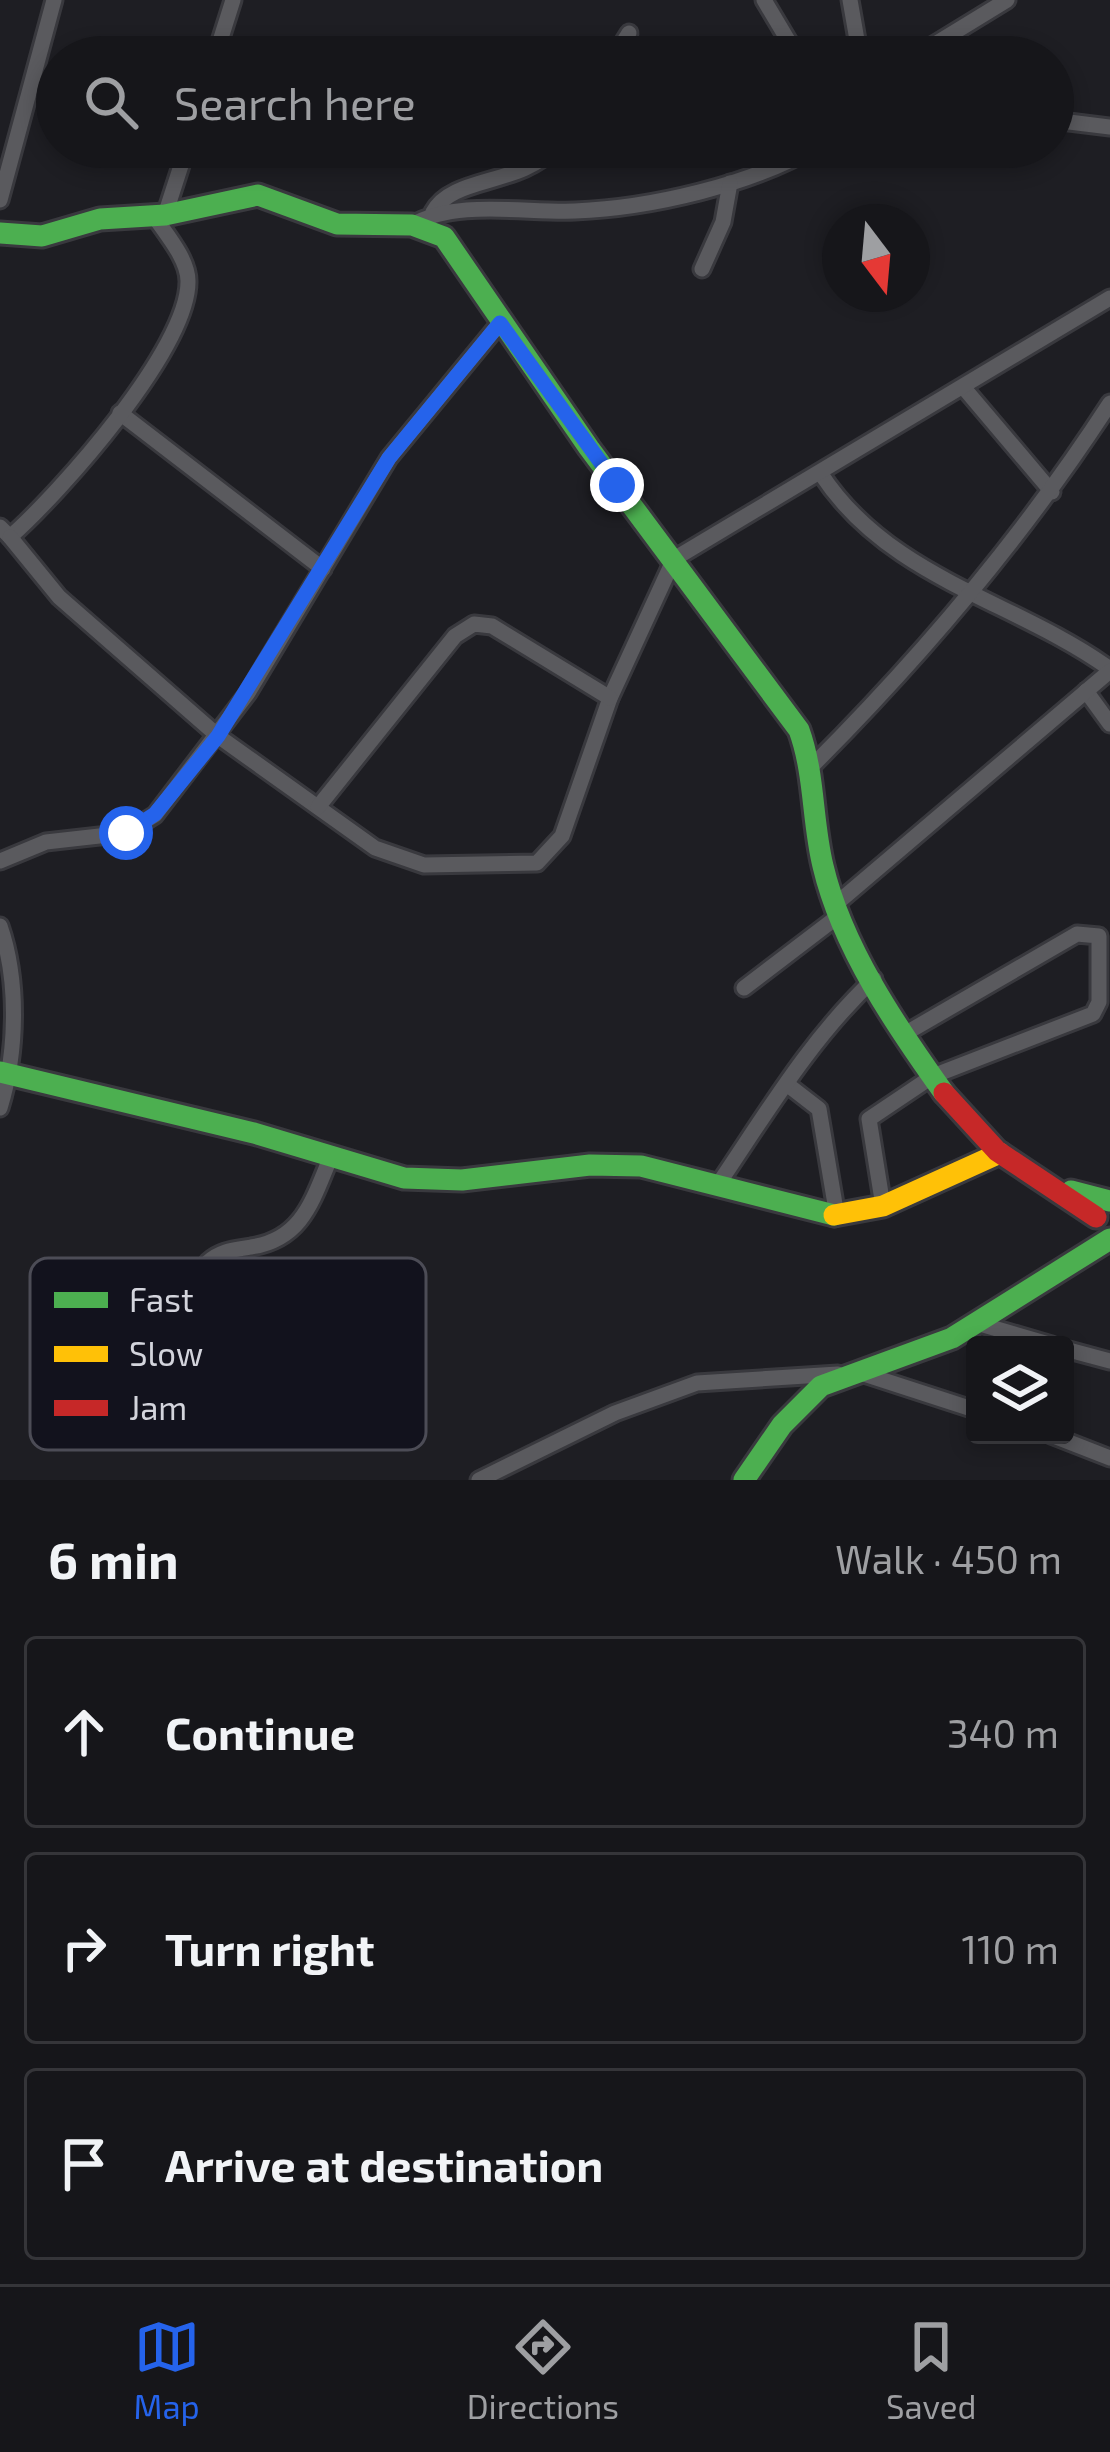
<!DOCTYPE html>
<meta charset="utf-8">
<style>
body{margin:0;font-family:"Exo 2",sans-serif;background:#1f1f23;color:#f1f3f6}
.controls{position:absolute;right:36px;bottom:36px;display:grid;overflow:hidden;border-radius:12px;box-shadow:0 6px 18px #0003}
.controls button{width:108px;height:108px;display:grid;place-items:center;padding:0;border:0;border-bottom:3px solid #353539;background:#16161a;color:#f1f3f6;font:60px sans-serif}
.compass{position:absolute;left:822px;top:204px;width:108px;height:108px;border-radius:50%;background:#16161a;box-shadow:0 6px 18px #0003;rotate:164deg}
.stop{position:absolute;width:36px;height:36px;margin:-27px;border:9px solid #2563eb;border-radius:50%;background:#fff}
.stop.end{background:#2563eb;border-color:#fff;box-shadow:0 3px 12px #0008}
.list{margin:0;padding:0;list-style:none}
h2{display:flex;justify-content:space-between;align-items:center;height:156px;margin:0;padding:0 48px;font-size:51px}
h2 small{font-size:39px;font-weight:400;color:#9e9fa2}
.list li{display:grid;grid-template-columns:78px 1fr auto;gap:36px;align-items:center;box-sizing:border-box;height:192px;margin:0 24px 24px;padding:0 24px;border:3px solid #353539;border-radius:12px}
.list b{display:block;font-size:45px;white-space:nowrap}
.list em{font-size:39px;font-style:normal;color:#9e9fa2}
.icon{flex:none;width:66px;height:66px;fill:none;stroke:currentColor;stroke-width:2;stroke-linecap:round;stroke-linejoin:round}
.map{position:relative;flex:none;width:1110px;height:1480px;overflow:hidden}
.search{position:absolute;background:#16161a;box-shadow:0 6px 18px #0003;left:36px;right:36px;top:36px;height:132px;display:flex;align-items:center;gap:30px;box-sizing:border-box;padding:0 42px;border-radius:66px;color:#9e9fa2;font-size:45px}
.sheet{height:804px;background:#16161a}
nav{display:flex;justify-content:space-around;align-items:center;box-sizing:border-box;height:168px;border-top:3px solid #353539;background:#16161a;font-size:33px;color:#9e9fa2}
nav a{display:grid;justify-items:center;gap:6px}
nav .on{color:#2563eb}
.map>svg:first-child{display:block}
</style>
<div class="map">
<svg width="1110" height="1480" viewBox="0 0 1110 1480">
<rect width="100%" height="100%" fill="#1e1e23"/>
<g fill="none" stroke-linecap="round" stroke-linejoin="round">
<defs>
<g id="street">
<path d="M764 0 798 57"/>
<path d="M850 0 860 57"/>
<path d="M215 57 233 0"/>
<path d="M614 57 629 33"/>
<path d="M914 57 1007 0"/>
<path d="M1053 120 1110 127"/>
<path d="M0 200 54 0"/>
<path d="M433 212C452 176 520 186 556 147"/>
<path d="M165 215 187 147"/>
<path d="M412 225C456 199 524 213 575 211 650 208 751 185 815 147"/>
<path d="M702 269 723 222 730 183"/>
<path d="M964 388 1052 492"/>
<path d="M120 413 323 569"/>
<path d="M821 474C890 579 1014 600 1110 669"/>
<path d="M0 527 10 537C60 493 189 348 188 281 188 259 166 234 154 216"/>
<path d="M10 537 59 597 218 736 375 848 424 865 537 863 562 836 610 698 674 559 1110 298"/>
<path d="M1086 691 1110 724"/>
<path d="M811 767C924 654 1023 537 1110 403"/>
<path d="M318 807 455 636 474 624 492 626 610 698"/>
<path d="M0 861 46 842 126 833 155 815 248 693 389 458 500 323"/>
<path d="M836 904 1110 671"/>
<path d="M0 926C19 981 17 1053 0 1108"/>
<path d="M744 988 841 914"/>
<path d="M788 1085 819 1109 837 1216"/>
<path d="M717 1186C766 1114 810 1039 874 979"/>
<path d="M883 1206 869 1119 933 1076 1093 1014 1099 1002V936L1077 934 908 1032"/>
<path d="M980 1324 1052 1345"/>
<path d="M1065 1349 1110 1361"/>
<path d="M858 1372 975 1410"/>
<path d="M256 1386 206 1278 208 1262C221 1250 235 1250 251 1247 304 1239 313 1198 332 1154"/>
<path d="M1051 1435 1110 1458"/>
<path d="M479 1480 615 1413 697 1383 838 1374"/>
</g>
<g id="fast">
<path d="M0 233 42 236 100 219 165 215 258 195 337 224 412 225 444 237 589 448 799 730C815 774 812 821 823 866 842 947 896 1026 944 1093"/>
<path d="M0 1072 254 1133 404 1178 462 1180 590 1165 641 1166 834 1215"/>
<path d="M1071 1191 1110 1201"/>
<path d="M744 1480 782 1425 821 1386 952 1338 1110 1239"/>
</g>
<path id="slow" d="M834 1215 883 1206 1000 1153"/>
<path id="jam" d="M944 1093 997 1151 1096 1217"/>
</defs>
<!-- street casing -->
<use href="#street" stroke="#39393e" stroke-width="21"/>
<!-- fast casing -->
<use href="#fast" stroke="#39393e" stroke-width="27"/>
<!-- slow casing -->
<use href="#slow" stroke="#39393e" stroke-width="27"/>
<!-- jam casing -->
<use href="#jam" stroke="#39393e" stroke-width="27"/>
<!-- street -->
<use href="#street" stroke="#5a5a5e" stroke-width="15"/>
<!-- fast -->
<use href="#fast" stroke="#4caf50" stroke-width="21"/>
<!-- slow -->
<use href="#slow" stroke="#ffc107" stroke-width="21"/>
<!-- jam -->
<use href="#jam" stroke="#c62828" stroke-width="21"/>
</g>
<g fill="none" stroke-linecap="round" stroke-linejoin="round">
<!-- route -->
<path stroke="#2563eb" stroke-width="15" d="M126 833 155 814 218 736 389 458 500 323 617 485"/>
</g>
<!-- legend -->
<rect x="30" y="1258" width="396" height="192" rx="18" fill="#12121d" stroke="#4c4c56" stroke-width="3"/>
<rect x="54" y="1292" width="54" height="16" fill="#4caf50"/>
<rect x="54" y="1346" width="54" height="16" fill="#ffc107"/>
<rect x="54" y="1400" width="54" height="16" fill="#c62828"/>
<g font-size="33" fill="#d3d4dc">
<text x="129" y="1312">Fast</text>
<text x="129" y="1366">Slow</text>
<text x="129" y="1420">Jam</text>
</g>
</svg>
<div class="controls">
<button><svg class="icon" aria-label="layers" viewBox="0 0 24 24"><path d="M12 4l9 5-9 5-9-5zM3 14l9 5 9-5"/></svg></button>
</div>
<svg class="compass" viewBox="-18 -18 36 36"><path d="M0-13l5 13h-10z" fill="#e53935"/><path d="M0 13l5-13h-10z" fill="#9e9fa2"/></svg>
<div class="stop" style="left:126px;top:833px"></div>
<div class="stop end" style="left:617px;top:485px"></div>
<div class="search"><svg class="icon" aria-label="search" viewBox="0 0 24 24"><circle cx="10" cy="10" r="6"/><path d="M15 15l6 6"/></svg>Search here</div>
</div>
<section class="sheet">
<h2>6 min<small>Walk · 450 m</small></h2>
<ul class="list">
<li><svg class="icon" aria-label="ahead" viewBox="0 0 24 24"><path d="M12 20V5M6 11l6-6 6 6"/></svg><div><b>Continue</b></div><em>340 m</em></li>
<li><svg class="icon" aria-label="right" viewBox="0 0 24 24"><path d="M7 20v-9h11M14 6l5 5-5 5"/></svg><div><b>Turn right</b></div><em>110 m</em></li>
<li><svg class="icon" aria-label="arrive" viewBox="0 0 24 24"><path d="M6 21V4h12l-3 4 3 4H6"/></svg><div><b>Arrive at destination</b></div></li>
</ul>
</section>
<nav>
<a class="on"><svg class="icon" aria-label="map" viewBox="0 0 24 24"><path d="M3 6l6-2 6 2 6-2v14l-6 2-6-2-6 2zM9 4v14M15 6v14"/></svg>Map</a>
<a><svg class="icon" aria-label="directions" viewBox="0 0 24 24"><path d="M12 3l9 9-9 9-9-9zM9 14v-3h6M13 9l2 2-2 2"/></svg>Directions</a>
<a><svg class="icon" aria-label="saved" viewBox="0 0 24 24"><path d="M7 4h10v16l-5-4-5 4z"/></svg>Saved</a>
</nav>
